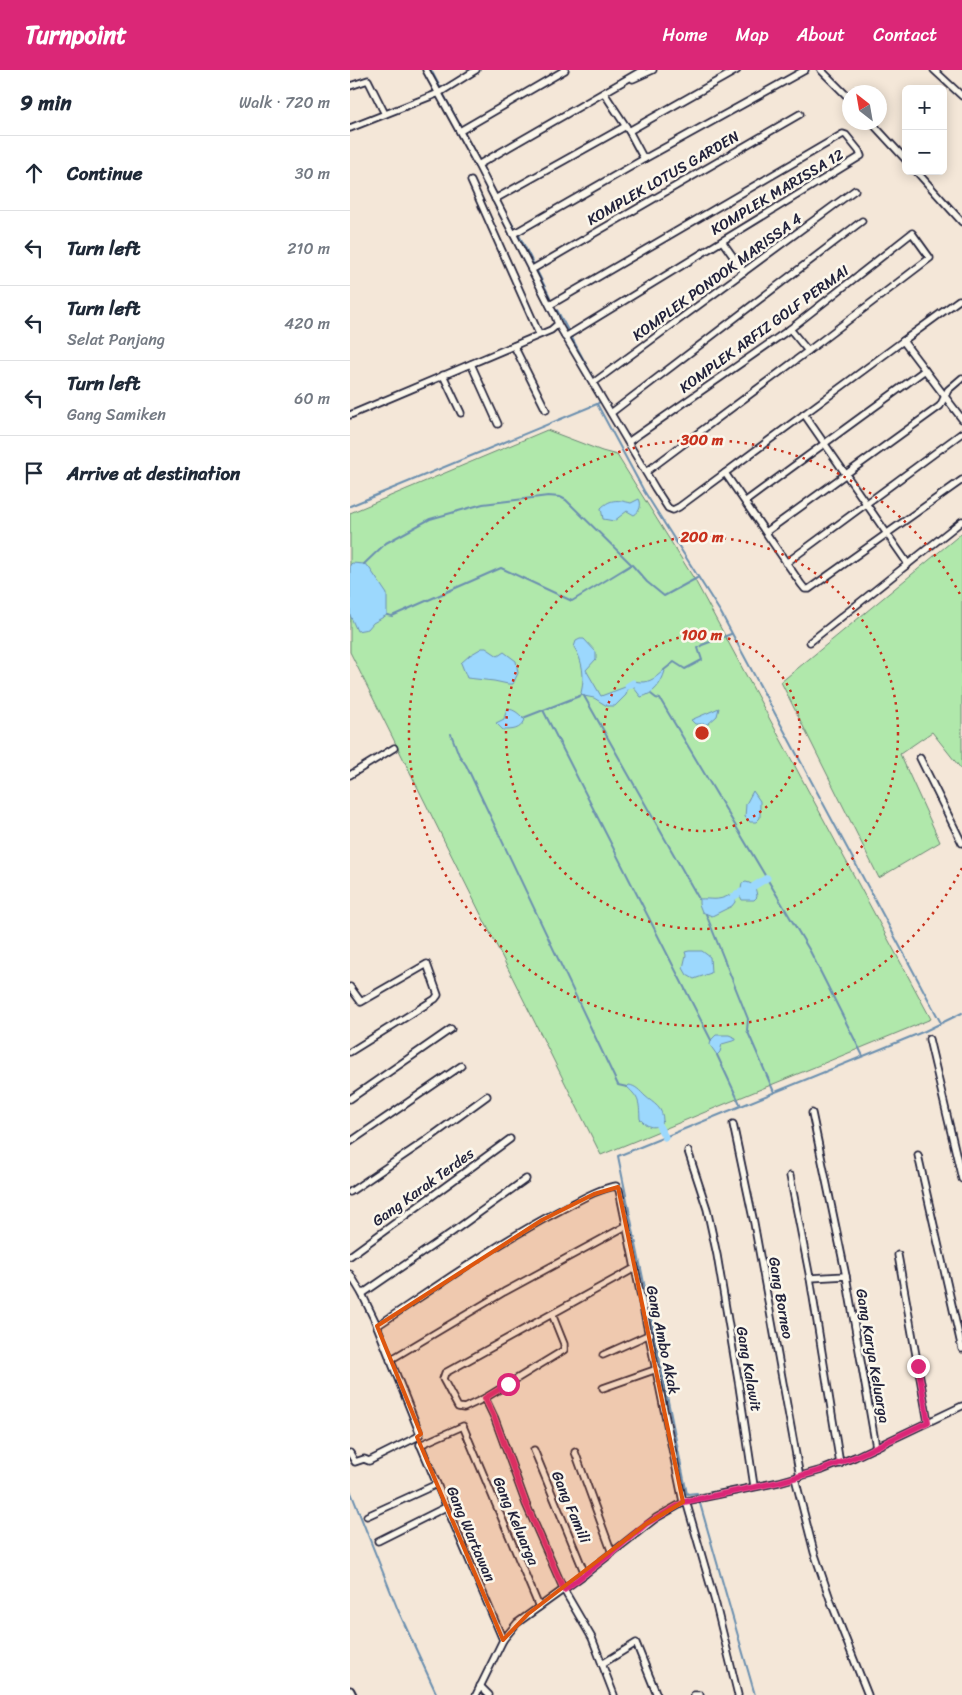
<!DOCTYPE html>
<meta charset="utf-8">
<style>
body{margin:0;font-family:Sriracha,sans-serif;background:#f6f6f7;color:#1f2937}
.controls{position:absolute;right:15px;top:15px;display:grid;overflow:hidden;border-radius:8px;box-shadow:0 2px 12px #0003}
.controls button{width:45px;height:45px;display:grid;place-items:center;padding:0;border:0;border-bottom:1px solid #e0e1e3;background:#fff;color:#1f2937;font:25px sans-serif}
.compass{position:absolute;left:492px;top:15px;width:45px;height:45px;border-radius:50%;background:#fff;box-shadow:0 2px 12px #0003;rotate:329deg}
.stop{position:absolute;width:15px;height:15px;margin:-11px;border:4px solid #db2777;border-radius:50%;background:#fff}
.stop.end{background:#db2777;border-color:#fff;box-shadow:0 1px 5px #0008}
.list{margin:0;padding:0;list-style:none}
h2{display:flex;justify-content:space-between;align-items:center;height:65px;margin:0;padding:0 20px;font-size:21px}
h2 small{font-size:16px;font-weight:400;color:#747a83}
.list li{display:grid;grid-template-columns:32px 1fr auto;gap:15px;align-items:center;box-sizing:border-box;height:75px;padding:0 20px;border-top:1px solid #e0e1e3}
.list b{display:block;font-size:19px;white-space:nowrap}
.list p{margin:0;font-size:16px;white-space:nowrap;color:#747a83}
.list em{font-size:16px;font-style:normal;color:#747a83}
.icon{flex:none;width:28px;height:28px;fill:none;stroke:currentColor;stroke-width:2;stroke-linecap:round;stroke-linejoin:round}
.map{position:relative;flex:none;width:612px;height:1625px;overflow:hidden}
header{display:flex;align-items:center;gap:30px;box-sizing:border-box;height:70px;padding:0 25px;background:#db2777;color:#fff}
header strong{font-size:24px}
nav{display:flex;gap:28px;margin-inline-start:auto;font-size:18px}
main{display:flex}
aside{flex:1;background:#fff}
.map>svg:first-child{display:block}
</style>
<header>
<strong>Turnpoint</strong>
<nav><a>Home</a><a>Map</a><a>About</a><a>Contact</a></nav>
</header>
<main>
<aside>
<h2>9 min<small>Walk · 720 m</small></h2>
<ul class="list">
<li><svg class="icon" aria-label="ahead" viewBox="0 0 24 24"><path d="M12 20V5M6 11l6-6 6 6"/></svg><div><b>Continue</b></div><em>30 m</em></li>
<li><svg class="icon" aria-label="left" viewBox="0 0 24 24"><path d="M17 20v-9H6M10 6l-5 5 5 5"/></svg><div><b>Turn left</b></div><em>210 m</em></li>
<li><svg class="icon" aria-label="left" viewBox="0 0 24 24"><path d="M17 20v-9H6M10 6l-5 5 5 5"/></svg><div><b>Turn left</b><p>Selat Panjang</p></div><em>420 m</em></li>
<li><svg class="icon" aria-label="left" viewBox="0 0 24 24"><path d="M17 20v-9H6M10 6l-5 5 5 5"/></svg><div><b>Turn left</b><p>Gang Samiken</p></div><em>60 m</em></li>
<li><svg class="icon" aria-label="arrive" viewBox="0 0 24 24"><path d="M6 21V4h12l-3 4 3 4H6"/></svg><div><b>Arrive at destination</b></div></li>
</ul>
</aside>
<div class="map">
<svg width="612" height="1625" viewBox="0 0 612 1625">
<rect width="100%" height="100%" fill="#f4e7d8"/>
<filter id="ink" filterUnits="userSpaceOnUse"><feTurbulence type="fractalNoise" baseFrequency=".02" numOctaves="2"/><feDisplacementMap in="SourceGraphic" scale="10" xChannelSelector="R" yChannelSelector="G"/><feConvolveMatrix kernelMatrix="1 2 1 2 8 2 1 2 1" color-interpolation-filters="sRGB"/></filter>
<g filter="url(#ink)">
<!-- green -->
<g fill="#b0e8ab" stroke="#698573">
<path d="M197 360 252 381 267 385 346 512 581 949 251 1085 0 582V443Z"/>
<path d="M612 463V700L582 662 550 684 590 772 529 808 431 612Z"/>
</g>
<!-- water -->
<g fill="#9cd8fd" stroke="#6b8faf">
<path d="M289 429C292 434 290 442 284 445L277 441 264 451 253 449 251 438C261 428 269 430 281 433Z"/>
<path d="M2 493 14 494 18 496 37 524V545L23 553 18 559 7 561 0 545V495Z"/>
<path d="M230 569H234L246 582V589L236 600 251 626 278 616 276 625 265 636H257L244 628 234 626 231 623C235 607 233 591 224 577L226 571Z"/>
<path d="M132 578H136L148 586 154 582 166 591 168 603 163 614H158L144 611 117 608 111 593 120 585Z"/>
<path d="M314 600 315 601C311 614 304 624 291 627L284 618V611C298 614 303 610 314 600Z"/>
<path d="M369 638 367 646 358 654H345L341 650Z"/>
<path d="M157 639C165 639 170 645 175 650 170 660 163 660 153 660L146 653 154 649Z"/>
<path d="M403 721 410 731V748L406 752H400L395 747 396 734Z"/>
<path d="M396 812C405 814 406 819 407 827L404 830H392L390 826 392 813Z"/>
<path d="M380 825 385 829V832L382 836 362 846 352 842 349 834V829C362 828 366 832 380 825Z"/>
<path d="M339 881H352L360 887 361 903 344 909 337 905 333 898 336 885 335 882Z"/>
<path d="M366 965H379L386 968V970L372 974 370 982 367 985 360 975 361 970Z"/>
<path d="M279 1015C286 1016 290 1021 295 1026 304 1034 313 1037 313 1051 305 1060 298 1058 290 1049 289 1032 290 1029 277 1017Z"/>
</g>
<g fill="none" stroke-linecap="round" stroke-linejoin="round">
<!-- stream -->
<g stroke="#6b8faf" stroke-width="2">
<path d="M81 0 90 17"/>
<path d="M94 25 110 55"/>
<path d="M114 63 129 90"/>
<path d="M133 98 146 124"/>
<path d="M149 131 165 159"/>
<path d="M169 165 200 227"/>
<path d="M207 240 245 311"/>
<path d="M247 334 294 421 371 543 591 953"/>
<path d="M0 436 247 334 252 330"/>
<path d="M14 494 36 473 80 449 133 434 198 426 210 427 216 430 282 495 297 512 314 526 347 508"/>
<path d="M37 545 42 546 151 498 222 531 281 495"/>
<path d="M314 600 324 592 335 599 352 590 348 578 352 575 381 564"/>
<path d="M301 624 306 628 310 629 460 881 513 986"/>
<path d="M234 626 349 829"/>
<path d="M193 640 361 970"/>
<path d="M173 648 232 625"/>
<path d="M101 664 109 685 116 695 268 1015 277 1017"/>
<path d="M356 844 398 949 397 960 424 1022"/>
<path d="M367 985 391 1036"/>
<path d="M0 1420 48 1540 87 1625"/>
<path d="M405 1625 347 1423 337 1424 268 1086 575 961 612 943"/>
</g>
<!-- canal -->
<g stroke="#9cd8fd" stroke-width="7">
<path d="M278 616 283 613"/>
<path d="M404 816 417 808"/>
<path d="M383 827 391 822"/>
<path d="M309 1056 315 1067"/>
</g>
<defs>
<g id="minor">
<path d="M471 0 500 29"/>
<path d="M584 0 612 26"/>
<path d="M283 9 303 0"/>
<path d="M0 16 18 10 35 44"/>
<path d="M254 23 279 61 294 89"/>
<path d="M521 52 556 90"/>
<path d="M0 58 89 23 126 0"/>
<path d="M110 61 215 0"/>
<path d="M279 61 387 0"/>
<path d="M128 95 293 0"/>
<path d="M566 101 612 152"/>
<path d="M121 111 189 264"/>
<path d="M145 129 276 56"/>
<path d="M163 164 294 89 455 0"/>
<path d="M372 171 394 202"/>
<path d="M181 200 450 44"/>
<path d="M200 235 493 64 496 65 509 81 511 86 215 267"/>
<path d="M208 254 305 418 318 438 323 440 329 437 553 271 612 349"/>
<path d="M553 271 609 230"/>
<path d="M164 276 196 340"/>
<path d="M121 294 148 354"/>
<path d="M93 305 111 343"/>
<path d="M243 313 505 120"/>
<path d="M261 343 512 151"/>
<path d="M454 344 558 494 612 451"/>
<path d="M0 345 201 260 208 254 205 246 128 95 76 0"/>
<path d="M278 372 440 259 562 163 580 188 458 281"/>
<path d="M296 402 458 281 440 259"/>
<path d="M375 403 451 514 455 519H459L612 410"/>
<path d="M396 431 575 300"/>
<path d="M416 462 590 336 598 320 612 308"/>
<path d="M436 493 612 363"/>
<path d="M460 572 558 494"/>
<path d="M570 688 612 773"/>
<path d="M0 705 44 678"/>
<path d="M0 917 11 932 77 894 88 925 85 929 0 982"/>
<path d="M579 969 612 1109"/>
<path d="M0 1029 101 959"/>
<path d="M462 1043 496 1206"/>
<path d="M383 1054 404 1153 450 1407"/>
<path d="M0 1072 111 996"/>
<path d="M338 1081 357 1139 367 1185 389 1316 404 1416"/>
<path d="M568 1085 612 1279"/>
<path d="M440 1106 460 1208 490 1394"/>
<path d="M0 1122 78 1069 137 1026"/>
<path d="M548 1185 578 1352"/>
<path d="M0 1186 160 1069"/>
<path d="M0 1204 12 1224 25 1251 70 1364 67 1367 19 1391 14 1389 5 1392 0 1383"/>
<path d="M460 1208 496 1206 526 1377"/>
<path d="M12 1224 101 1163 176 1109"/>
<path d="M202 1244 214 1274V1280L135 1328 114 1338 108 1337 93 1309 95 1303 285 1198"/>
<path d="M27 1256C86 1217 144 1175 207 1142 225 1133 246 1119 266 1116L269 1120 333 1432"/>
<path d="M253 1285 300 1264"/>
<path d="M40 1290 154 1222 276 1156"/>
<path d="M253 1318 307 1299"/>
<path d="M135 1328 145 1349 176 1434 214 1520 242 1568 264 1625"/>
<path d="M70 1374 153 1570"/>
<path d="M70 1375 113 1356 189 1537"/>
<path d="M184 1380 235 1504"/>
<path d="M225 1382 262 1483"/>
<path d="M445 1408 464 1482 481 1532 518 1625"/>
<path d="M336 1431 366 1535 388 1625"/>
<path d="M17 1446 87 1414"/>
<path d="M28 1471 96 1437"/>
<path d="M252 1594 286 1573 307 1625"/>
<path d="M130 1616 139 1625"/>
<path d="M126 1625 153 1570 167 1553 235 1504 306 1448 336 1431 429 1412 472 1400 505 1387 612 1336"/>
<path d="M344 1625H350"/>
</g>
<path id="tertiary" d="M0 1621 2 1625"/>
</defs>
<!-- minor casing -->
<use href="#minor" stroke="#22223b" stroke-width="9"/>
<!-- tertiary casing -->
<use href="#tertiary" stroke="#22223b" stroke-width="11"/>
<!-- minor -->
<use href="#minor" stroke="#fbf7ec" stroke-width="5.5"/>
<!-- tertiary -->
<use href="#tertiary" stroke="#fbf7ec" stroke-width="7"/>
</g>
</g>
<g fill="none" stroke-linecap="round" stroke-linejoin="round" filter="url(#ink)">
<!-- route -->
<path stroke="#db2777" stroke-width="6" d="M158 1314 135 1328 145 1349 176 1434 214 1520 262 1483 296 1454 334 1432 429 1412 472 1400 505 1387 578 1352 568 1296"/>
</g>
<!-- marked area -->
<path fill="#de560e" fill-opacity="0.2" stroke="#de560e" stroke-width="4" stroke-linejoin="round" d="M268 1117 333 1432 296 1454 178 1544 153 1570 67 1367 71 1364 27 1256 192 1150 244 1124Z"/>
<!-- distance rings -->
<g fill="none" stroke="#c8321e" stroke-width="2.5" stroke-dasharray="2.5 5">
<circle cx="352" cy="663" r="98"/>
<circle cx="352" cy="663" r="196"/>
<path d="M612 798A293 293 0 1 1 612 528"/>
</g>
<g text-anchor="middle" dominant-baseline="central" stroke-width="5" stroke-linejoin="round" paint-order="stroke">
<!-- street labels -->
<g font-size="15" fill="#22223b" stroke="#fbf7ec">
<text transform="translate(313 108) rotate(-30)">KOMPLEK LOTUS GARDEN</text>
<text transform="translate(427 122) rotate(-31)">KOMPLEK MARISSA 12</text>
<text transform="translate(367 207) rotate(-36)">KOMPLEK PONDOK MARISSA 4</text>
<text transform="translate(414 259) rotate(-36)">KOMPLEK ARFIZ GOLF PERMAI</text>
<text transform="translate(73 1117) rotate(-36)">Gang Karak Terdes</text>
<text transform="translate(431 1228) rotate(80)">Gang Borneo</text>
<text transform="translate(313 1270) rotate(78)">Gang Ambo Akak</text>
<text transform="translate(523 1286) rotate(80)">Gang Karya Keluarga</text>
<text transform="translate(399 1299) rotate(80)">Gang Kalawit</text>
<text transform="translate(221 1437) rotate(67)">Gang Famili</text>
<text transform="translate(166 1451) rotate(67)">Gang Keluarga</text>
<text transform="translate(121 1464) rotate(67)">Gang Wartawan</text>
</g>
</g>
<circle cx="352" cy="663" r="8" fill="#c8321e" stroke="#fbf7ec" stroke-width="2.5"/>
<g font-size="15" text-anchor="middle" font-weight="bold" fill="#c8321e" stroke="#fbf7ec" stroke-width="5" stroke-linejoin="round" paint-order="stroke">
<text x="352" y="375">300 m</text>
<text x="352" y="472">200 m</text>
<text x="352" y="570">100 m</text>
</g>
</svg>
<div class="controls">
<button>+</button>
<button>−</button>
</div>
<svg class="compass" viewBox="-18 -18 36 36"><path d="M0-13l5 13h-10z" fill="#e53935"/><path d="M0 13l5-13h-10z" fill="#747a83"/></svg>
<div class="stop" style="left:158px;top:1314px"></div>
<div class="stop end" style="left:568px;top:1296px"></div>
</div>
</main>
